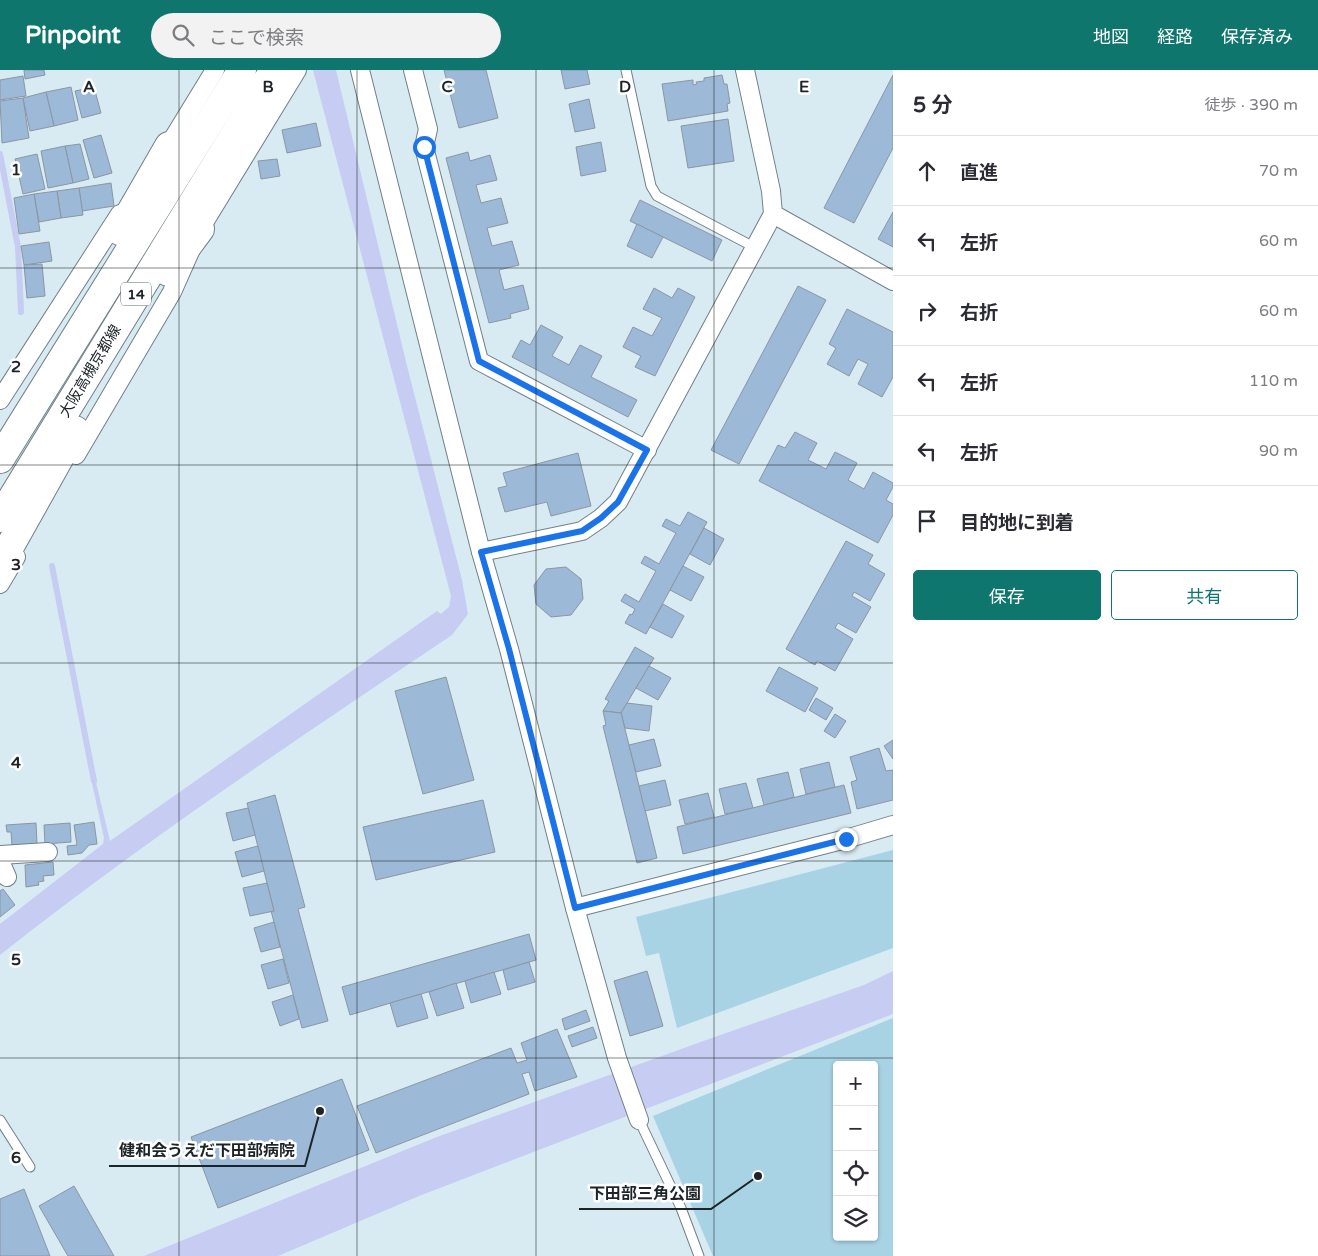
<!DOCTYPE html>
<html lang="ja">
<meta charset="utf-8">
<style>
body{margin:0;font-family:"Varela Round","Noto Sans JP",sans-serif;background:#f2f2f3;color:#2b2b33}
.controls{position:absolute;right:15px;bottom:15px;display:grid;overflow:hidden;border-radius:5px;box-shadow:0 1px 4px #0004}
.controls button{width:45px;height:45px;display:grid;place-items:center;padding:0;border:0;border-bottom:1px solid #e1e1e2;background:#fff;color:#2b2b33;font:25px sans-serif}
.stop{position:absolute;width:15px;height:15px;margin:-11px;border:4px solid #1a73e8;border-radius:50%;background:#fff}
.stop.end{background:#1a73e8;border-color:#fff;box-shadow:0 1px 5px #0008}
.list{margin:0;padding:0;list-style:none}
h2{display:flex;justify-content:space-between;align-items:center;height:65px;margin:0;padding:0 20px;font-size:21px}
h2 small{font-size:16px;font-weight:400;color:#7c7c81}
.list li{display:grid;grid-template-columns:32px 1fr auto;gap:15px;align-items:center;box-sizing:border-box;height:70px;padding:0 20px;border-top:1px solid #e1e1e2}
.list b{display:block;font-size:19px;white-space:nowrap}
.list em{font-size:16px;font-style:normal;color:#7c7c81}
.actions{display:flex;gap:10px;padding:15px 20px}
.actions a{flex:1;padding:11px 0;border:1px solid #0f766e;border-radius:5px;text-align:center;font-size:18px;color:#0f766e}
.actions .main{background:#0f766e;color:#fff}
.icon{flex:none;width:28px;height:28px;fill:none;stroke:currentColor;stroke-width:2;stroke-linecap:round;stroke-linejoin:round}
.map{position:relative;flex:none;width:893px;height:1186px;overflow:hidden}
header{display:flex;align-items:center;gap:30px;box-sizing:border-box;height:70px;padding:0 25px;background:#0f766e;color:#fff}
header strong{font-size:24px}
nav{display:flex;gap:28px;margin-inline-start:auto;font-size:18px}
.search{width:350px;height:45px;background:#f2f2f3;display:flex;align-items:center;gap:12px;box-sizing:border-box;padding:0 18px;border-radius:28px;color:#7c7c81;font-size:19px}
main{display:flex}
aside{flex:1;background:#fff}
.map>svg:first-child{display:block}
</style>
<header>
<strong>Pinpoint</strong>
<div class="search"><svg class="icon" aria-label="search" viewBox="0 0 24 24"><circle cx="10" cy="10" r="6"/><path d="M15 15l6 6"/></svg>ここで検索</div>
<nav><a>地図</a><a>経路</a><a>保存済み</a></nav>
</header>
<main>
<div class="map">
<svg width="893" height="1186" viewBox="0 0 893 1186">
<rect width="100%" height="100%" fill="#d8eaf2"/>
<!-- green -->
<g fill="#a8d3e5" fill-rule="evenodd">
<path d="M893 780V878L677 958 659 883 646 886 636 847Z"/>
<path d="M893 948V1186H713L653 1046ZM837 995H874V1167H837Z"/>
</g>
<!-- water -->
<g fill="#c6ccf2">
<path d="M313 0H336L408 300 462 510 468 544 452 565C299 668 145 770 0 885V854L103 774 104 768 90 704H94L110 771 437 541 441 544 449 537 451 526Z"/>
<path d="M893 901V944L419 1126 278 1186H144L437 1067 709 969 864 915Z"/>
</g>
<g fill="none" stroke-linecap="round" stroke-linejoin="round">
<!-- stream -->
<g stroke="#c6ccf2" stroke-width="6">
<path d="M0 84 18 177 21 242"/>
<path d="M52 496 94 711"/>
</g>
</g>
<!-- building -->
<g fill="#9db9d8" stroke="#8b96a2">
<path d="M24 0H44L45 5 25 9Z"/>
<path d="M444 0H486L498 48 459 58Z"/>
<path d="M561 0H587L590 14 565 19Z"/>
<path d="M722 5 724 14H727L730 33 727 34 728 41 668 51 662 14 693 10V15L697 14 696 12 704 11V8Z"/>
<path d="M893 5V78L854 153 824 138Z"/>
<path d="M23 6 26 26 0 30V10Z"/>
<path d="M71 17 78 50 54 56 46 22Z"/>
<path d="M94 17 101 43 82 48 75 21Z"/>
<path d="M46 22 54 56 30 61 23 28Z"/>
<path d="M23 28 29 68 2 73 0 31Z"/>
<path d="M589 29 595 58 575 62 569 34Z"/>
<path d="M728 49 734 91 688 98 681 56Z"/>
<path d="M316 53 321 76 287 83 282 60Z"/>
<path d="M101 65 112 103 94 108 83 70Z"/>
<path d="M601 72 606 101 581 106 576 77Z"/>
<path d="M80 74 89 109 73 113 65 76Z"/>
<path d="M65 76 73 113 48 118 41 81Z"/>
<path d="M468 82 470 91 490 85 497 110 476 115 481 133 501 128 508 153 487 158 492 176 512 171 519 195 499 200 504 220 523 215 529 239 510 244 511 248 489 253 446 88Z"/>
<path d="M37 84 45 119 23 124 15 89Z"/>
<path d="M277 89 280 106 261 109 258 91Z"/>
<path d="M111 113 114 136 82 141 79 118Z"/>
<path d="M79 118 83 145 61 148 57 121Z"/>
<path d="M57 121 61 148 39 152 34 124Z"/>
<path d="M34 124 40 161 19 164 14 128Z"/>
<path d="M640 130 722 170 712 191 630 151Z"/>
<path d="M893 142V177L878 169Z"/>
<path d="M637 154 663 167 652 188 627 176Z"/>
<path d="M49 172 52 191 24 195 21 176Z"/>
<path d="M42 194 45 226 27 228 24 195Z"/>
<path d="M798 216 826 230 739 394 711 380Z"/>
<path d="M654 218 672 228 678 218 695 227 655 306 635 297 641 286 623 277 633 257 652 266 662 248 643 239Z"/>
<path d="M847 239 893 262V307L882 327 858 314 868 294 858 289 849 306 827 294 836 278 829 274Z"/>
<path d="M541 255 563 267 552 286 569 295 580 275 602 286 591 307 637 330 628 347 512 287 521 270 530 275Z"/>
<path d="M795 362 817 373 808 390 826 399 835 382 857 393 848 410 864 419 873 402 893 413V417L886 430 893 434V445L878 473 759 411 778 375 785 378Z"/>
<path d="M578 383 591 436 551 446 547 432 505 442 498 418 507 416 503 403Z"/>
<path d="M688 442 707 452 646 564 625 553 630 544 632 545 635 539 621 531 625 524 639 532 656 501 641 493 645 486 659 494 676 463 662 456 666 449 680 456Z"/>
<path d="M704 458 724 469 710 495 690 484Z"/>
<path d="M846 471 873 485 868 494 885 504 870 531 854 522 852 526 871 537 856 563 838 553 835 558 853 569 835 601 817 591 815 595 786 579Z"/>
<path d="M683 496 704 507 691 531 670 520Z"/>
<path d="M566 497 581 509 583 529 571 545 551 547 536 534 534 515 546 499Z"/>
<path d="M663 534 684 546 672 568 650 557Z"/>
<path d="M635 577 654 588 621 643 603 641 609 631 605 629Z"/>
<path d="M649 596 671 608 658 630 636 618Z"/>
<path d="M779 597 818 618 805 642 766 621Z"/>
<path d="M446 607 474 710 423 724 395 621Z"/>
<path d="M816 628 833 638 826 650 809 640Z"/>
<path d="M627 633 652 636 649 661 625 658 621 643Z"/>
<path d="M603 641 621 643 657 788 637 793 603 656 606 655Z"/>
<path d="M835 644 846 651 835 668 824 661Z"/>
<path d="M654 669 661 696 636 702 629 675Z"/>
<path d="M893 670V689L884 676Z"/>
<path d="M879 678 886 701 893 700V730L857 739 851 712 857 710 850 687Z"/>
<path d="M829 692 835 717 806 724 800 699Z"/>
<path d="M788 702 794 727 764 735 757 709Z"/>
<path d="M665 710 671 735 645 741 639 716Z"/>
<path d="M746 713 753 738 725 744 719 719Z"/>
<path d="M844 715 851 743 683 784 677 757Z"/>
<path d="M708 723 714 747 685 754 679 730Z"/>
<path d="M275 725 305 837 298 839 328 951 302 958 274 852 271 841H274L247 733Z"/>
<path d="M483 730 495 782 376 810 363 757Z"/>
<path d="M248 738 255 765 233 771 226 743Z"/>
<path d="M94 752 97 774 89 775 82 783 68 785 67 776 77 775 74 755Z"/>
<path d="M36 753 37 774 12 776 11 762H7L6 755Z"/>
<path d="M70 753 71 772 45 774 44 755Z"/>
<path d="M258 776 264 801 242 807 235 782Z"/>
<path d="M53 792 54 805 43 806 44 811 38 812 39 815 26 817 25 795Z"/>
<path d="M267 813 274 841 250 846 243 818Z"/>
<path d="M3 819 15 835 0 847V821Z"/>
<path d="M274 852 280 877 261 882 254 858Z"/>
<path d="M529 864 536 890 350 945 342 917Z"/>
<path d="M283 889 289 913 268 919 261 895Z"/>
<path d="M529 892 535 912 508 920 503 900Z"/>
<path d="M647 901 663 956 630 966 614 911Z"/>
<path d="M494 902 501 924 471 933 465 911Z"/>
<path d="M456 913 464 938 437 946 429 922Z"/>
<path d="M421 924 428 948 397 957 390 933Z"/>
<path d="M293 925 299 949 280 956 272 932Z"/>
<path d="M586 940 590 951 565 960 562 949Z"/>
<path d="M593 957 597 968 572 977 568 966Z"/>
<path d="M557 959 577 1007 535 1021 529 1002 522 1004 529 1024 376 1083 357 1036 511 978 517 993 527 990 521 973Z"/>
<path d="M342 1009 369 1080 218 1138 191 1067Z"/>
<path d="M74 1116 114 1186H68L39 1136Z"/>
<path d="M24 1119 50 1186H0V1129Z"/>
</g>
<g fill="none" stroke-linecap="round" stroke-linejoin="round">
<defs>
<g id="lane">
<path d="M626 0 651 116 657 126 754 177"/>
<path d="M0 1050 30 1097"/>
<path d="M639 1050 681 1138 699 1186"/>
</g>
<g id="street">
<path d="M360 0 481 482 509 579 575 838 617 988 639 1050"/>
<path d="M413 0 428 59 424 77 479 291 647 380"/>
<path d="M163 85 215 0"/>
<path d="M773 144 893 211"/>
<path d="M0 330 120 144"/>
<path d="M76 385 172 222 200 159 297 0"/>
<path d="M481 482 582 461 601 448 618 432 773 144 771 121 745 0"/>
<path d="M0 514 16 487"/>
<path d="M0 785 48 782"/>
<path d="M0 791 7 807"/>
<path d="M575 838 846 769 893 755"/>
</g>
<g id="primary">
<path d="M120 161 169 76"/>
<path d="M168 202 200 159"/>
<path d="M0 389 242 0"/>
<path d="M0 448 274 0"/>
<path d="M0 494 75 360"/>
</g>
</defs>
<!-- lane casing -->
<use href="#lane" stroke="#708087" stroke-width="11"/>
<!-- street casing -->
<use href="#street" stroke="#708087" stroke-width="20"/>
<!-- primary casing -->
<use href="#primary" stroke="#708087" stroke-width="30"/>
<!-- lane -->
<use href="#lane" stroke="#fff" stroke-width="9"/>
<!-- street -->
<use href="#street" stroke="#fff" stroke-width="18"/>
<!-- primary -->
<use href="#primary" stroke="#fff" stroke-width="28"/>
</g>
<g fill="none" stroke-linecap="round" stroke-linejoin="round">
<!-- route -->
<path stroke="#1a73e8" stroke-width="6" d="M424 77 479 291 647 380 618 432 601 448 582 461 481 482 509 579 575 838 846 769"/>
</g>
<!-- grid -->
<path fill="none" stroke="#1d2427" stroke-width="1" stroke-opacity="0.55" d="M179 0V1186M357 0V1186M536 0V1186M714 0V1186M0 198H893M0 395H893M0 593H893M0 791H893M0 988H893"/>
<g text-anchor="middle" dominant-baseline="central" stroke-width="5" stroke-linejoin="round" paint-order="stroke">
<!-- shield labels -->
<rect fill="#fff" stroke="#616668" stroke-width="1" x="121" y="212.5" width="30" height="23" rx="4"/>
<g font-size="14" font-weight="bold" fill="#1d2427">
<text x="136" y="224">14</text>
</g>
<!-- street labels -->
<g font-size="15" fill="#1d2427" stroke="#fff">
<text transform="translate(90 301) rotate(-59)">大阪高槻京都線</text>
</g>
</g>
<g font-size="16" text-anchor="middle" font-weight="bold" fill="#1d2427" stroke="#fff" stroke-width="5" stroke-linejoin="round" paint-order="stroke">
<text x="89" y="22">A</text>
<text x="268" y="22">B</text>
<text x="447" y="22">C</text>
<text x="625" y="22">D</text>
<text x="804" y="22">E</text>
<text x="16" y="105">1</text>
<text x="16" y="302">2</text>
<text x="16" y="500">3</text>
<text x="16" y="698">4</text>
<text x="16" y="895">5</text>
<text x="16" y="1093">6</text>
</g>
<!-- callouts -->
<path fill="none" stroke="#1d2427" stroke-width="2" d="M320 1041L305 1096H109M758 1106L711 1139H579"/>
<g fill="#1d2427" stroke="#fff" stroke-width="2">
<circle cx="320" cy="1041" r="5"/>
<circle cx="758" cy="1106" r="5"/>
</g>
<g font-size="16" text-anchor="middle" font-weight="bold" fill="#1d2427" stroke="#fff" stroke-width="5" stroke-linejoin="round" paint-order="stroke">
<text x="207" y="1086">健和会うえだ下田部病院</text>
<text x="645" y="1129">下田部三角公園</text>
</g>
</svg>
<div class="controls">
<button>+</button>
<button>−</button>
<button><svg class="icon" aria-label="locate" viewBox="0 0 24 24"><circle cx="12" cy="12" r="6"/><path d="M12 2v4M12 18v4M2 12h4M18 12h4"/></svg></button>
<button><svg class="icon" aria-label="layers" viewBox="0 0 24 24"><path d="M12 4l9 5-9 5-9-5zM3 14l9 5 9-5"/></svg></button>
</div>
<div class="stop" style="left:424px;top:77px"></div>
<div class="stop end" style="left:846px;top:769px"></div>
</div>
<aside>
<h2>5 分<small>徒歩 · 390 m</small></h2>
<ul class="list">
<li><svg class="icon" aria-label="ahead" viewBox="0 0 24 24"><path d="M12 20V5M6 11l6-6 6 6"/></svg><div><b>直進</b></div><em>70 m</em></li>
<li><svg class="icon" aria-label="left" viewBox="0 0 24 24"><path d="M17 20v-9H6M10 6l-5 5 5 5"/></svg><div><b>左折</b></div><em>60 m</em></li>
<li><svg class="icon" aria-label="right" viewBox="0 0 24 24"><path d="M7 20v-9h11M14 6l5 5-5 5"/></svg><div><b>右折</b></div><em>60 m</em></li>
<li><svg class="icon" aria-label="left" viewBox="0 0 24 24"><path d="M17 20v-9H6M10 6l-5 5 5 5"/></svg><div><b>左折</b></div><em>110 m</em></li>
<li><svg class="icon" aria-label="left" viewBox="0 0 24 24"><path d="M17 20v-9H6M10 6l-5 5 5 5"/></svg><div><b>左折</b></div><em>90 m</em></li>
<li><svg class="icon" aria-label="arrive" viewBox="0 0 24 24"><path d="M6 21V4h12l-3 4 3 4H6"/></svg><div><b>目的地に到着</b></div></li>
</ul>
<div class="actions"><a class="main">保存</a><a>共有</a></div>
</aside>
</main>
